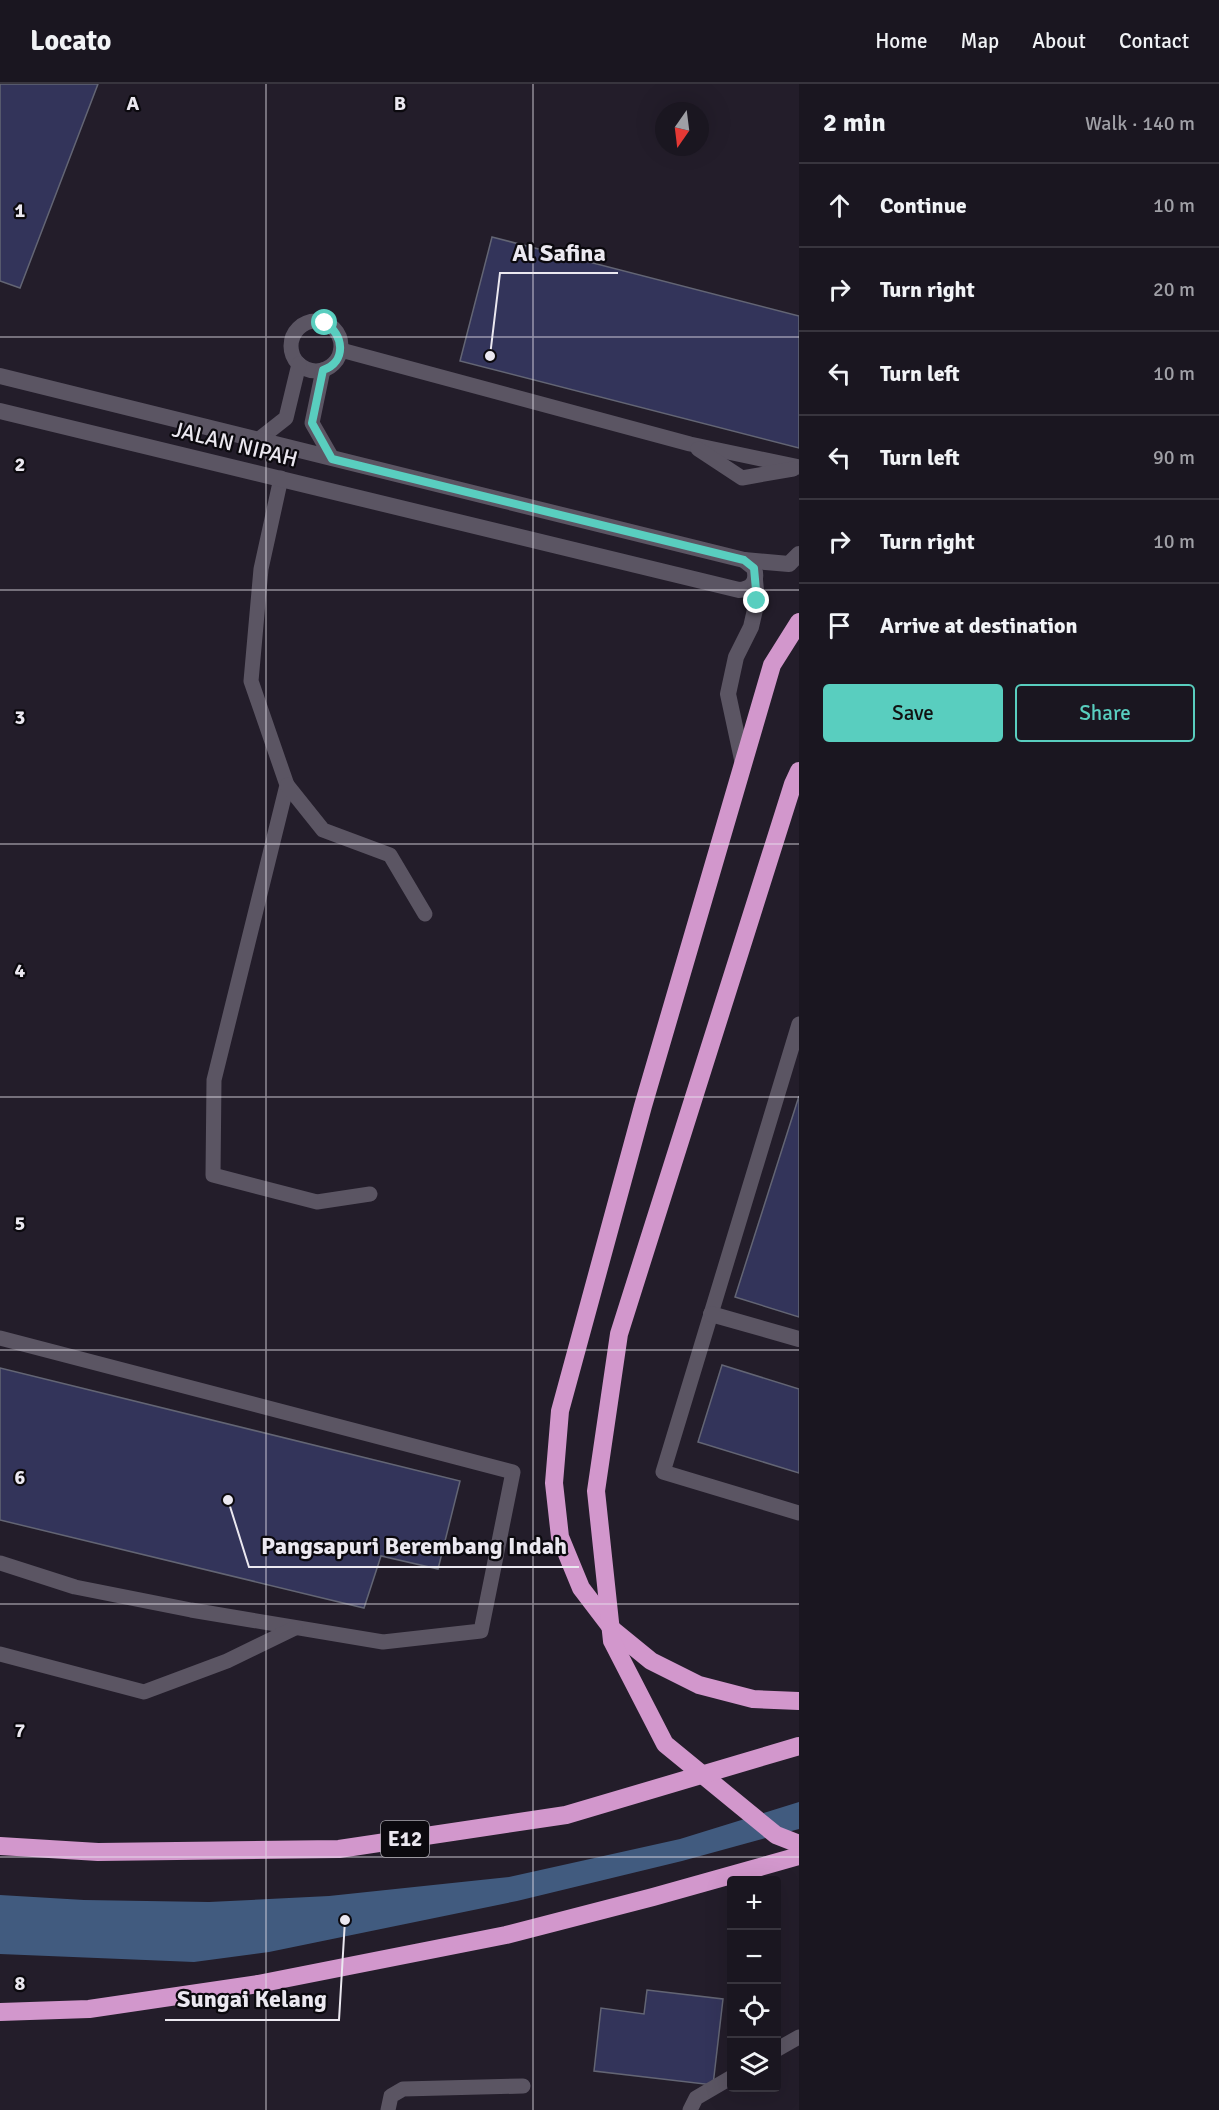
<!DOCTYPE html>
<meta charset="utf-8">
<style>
body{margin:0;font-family:Signika,sans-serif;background:#231f29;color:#f1f3f6}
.controls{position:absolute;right:18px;bottom:18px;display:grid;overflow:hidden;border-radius:6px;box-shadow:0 6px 24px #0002}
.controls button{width:54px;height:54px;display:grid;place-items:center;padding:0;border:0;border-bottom:2px solid #38353e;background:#1a1620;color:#f1f3f6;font:30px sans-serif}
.compass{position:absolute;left:655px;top:18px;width:54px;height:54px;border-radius:50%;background:#1a1620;box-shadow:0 6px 24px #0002;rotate:194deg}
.stop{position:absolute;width:18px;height:18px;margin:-14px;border:4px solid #59cebf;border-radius:50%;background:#fff}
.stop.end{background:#59cebf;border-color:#fff;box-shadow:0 2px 6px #0008}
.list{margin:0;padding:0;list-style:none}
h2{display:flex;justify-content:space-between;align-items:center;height:78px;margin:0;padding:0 24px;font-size:26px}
h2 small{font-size:20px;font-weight:400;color:#9f9fa5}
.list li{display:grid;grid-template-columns:39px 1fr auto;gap:18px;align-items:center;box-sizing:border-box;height:84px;padding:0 24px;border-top:2px solid #38353e}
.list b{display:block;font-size:22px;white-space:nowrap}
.list em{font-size:20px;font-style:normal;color:#9f9fa5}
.actions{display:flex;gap:12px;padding:18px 24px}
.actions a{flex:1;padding:14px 0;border:2px solid #59cebf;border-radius:6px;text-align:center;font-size:21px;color:#59cebf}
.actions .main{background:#59cebf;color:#111}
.icon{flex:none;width:33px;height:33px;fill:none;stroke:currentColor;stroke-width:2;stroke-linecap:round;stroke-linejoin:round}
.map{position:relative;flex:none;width:799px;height:2026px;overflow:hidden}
header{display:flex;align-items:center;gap:36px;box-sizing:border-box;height:84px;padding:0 30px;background:#1a1620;border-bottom:2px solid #38353e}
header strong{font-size:28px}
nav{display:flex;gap:33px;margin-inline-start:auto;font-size:21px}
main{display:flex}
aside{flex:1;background:#1a1620}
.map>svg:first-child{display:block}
</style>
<header>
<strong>Locato</strong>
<nav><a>Home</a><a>Map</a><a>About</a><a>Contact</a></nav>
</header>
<main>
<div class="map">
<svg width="799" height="2026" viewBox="0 0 799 2026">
<rect width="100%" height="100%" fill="#231d2a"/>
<!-- water -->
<path fill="#415b7f" d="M799 1718V1745L682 1777 517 1817 269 1868 194 1878 0 1870V1811L84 1816 209 1818 329 1812 509 1793 680 1755Z"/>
<!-- building -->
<g fill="#33345a" stroke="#636574" stroke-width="1.5">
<path d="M0 0H98L20 204 0 197Z"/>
<path d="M492 153 799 232V364L460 277Z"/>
<path d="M799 1012V1233L735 1213Z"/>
<path d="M722 1281 799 1305V1389L698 1358Z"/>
<path d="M0 1284 460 1397 438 1485 381 1472 364 1524 0 1436Z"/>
<path d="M647 1906 723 1915 713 2001 594 1987 601 1924 644 1930Z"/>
</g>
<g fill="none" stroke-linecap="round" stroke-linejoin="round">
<!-- service -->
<g stroke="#5b5563" stroke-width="15">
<circle cx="316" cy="262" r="25"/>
<path d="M341 266 690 360 799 383"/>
<path d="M323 286 312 339 332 374"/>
<path d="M258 356 286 334 299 280"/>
<path d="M698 365 742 394 793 385"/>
<path d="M281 394 261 485 251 597 287 701 214 996 213 1091 317 1118 370 1110"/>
<path d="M287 701 323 746 390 771 425 830"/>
<path d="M799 940 663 1388 799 1429"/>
<path d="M0 1254 513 1388 481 1547 383 1558 191 1526 75 1503 0 1479"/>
<path d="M0 1570 144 1608 227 1577 295 1544"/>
<path d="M776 1966 799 1953"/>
<path d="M388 2026 391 2012 403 2005 523 2002"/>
<path d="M690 2026 696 2014 732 1993"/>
</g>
<!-- minor -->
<g stroke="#5b5563" stroke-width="16">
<path d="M0 292 744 476 754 484C758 497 752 505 739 506L0 327"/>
<path d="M744 476 789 480 799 470"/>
<path d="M743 680 728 610 736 573 751 543 757 517 755 496"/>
<path d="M711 1230 799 1255"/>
</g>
<!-- motorway -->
<g stroke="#d297cc" stroke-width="18">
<path d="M799 538 772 581 643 1022 560 1327 554 1399 560 1453 581 1504 613 1546 651 1577 699 1601 753 1615 799 1617"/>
<path d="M799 687 793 700 619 1250 596 1407 612 1557 665 1660 776 1751 799 1760"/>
<path d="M0 1762 98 1768 339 1765 566 1731 799 1662"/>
<path d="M0 1928 89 1925 258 1900 506 1851 653 1813 799 1772"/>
</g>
</g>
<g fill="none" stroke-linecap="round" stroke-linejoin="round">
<!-- route -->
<path stroke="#59cebf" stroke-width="8" d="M325 239C344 250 347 278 323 286L312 339 332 375 744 476 754 484 757 517"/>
</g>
<!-- grid -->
<path fill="none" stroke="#ebe8f0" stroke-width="1.5" stroke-opacity="0.55" d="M266 0V2026M533 0V2026M0 253H799M0 506H799M0 760H799M0 1013H799M0 1266H799M0 1520H799M0 1773H799"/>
<g text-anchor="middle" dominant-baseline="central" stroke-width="4.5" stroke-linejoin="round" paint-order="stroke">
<!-- shield labels -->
<rect fill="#0b090e" stroke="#a8a5ac" stroke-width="1.5" x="381" y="1737" width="48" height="36" rx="4.5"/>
<g font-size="21" font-weight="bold" fill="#ebe8f0">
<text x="405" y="1755">E12</text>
</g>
<!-- street labels -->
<g font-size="22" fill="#ebe8f0" stroke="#0b090e">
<text transform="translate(235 360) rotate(14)">JALAN NIPAH</text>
</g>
</g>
<g font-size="20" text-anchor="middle" font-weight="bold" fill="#ebe8f0" stroke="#0b090e" stroke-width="4.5" stroke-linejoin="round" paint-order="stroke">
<text x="133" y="26">A</text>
<text x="400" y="26">B</text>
<text x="20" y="133">1</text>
<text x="20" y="387">2</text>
<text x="20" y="640">3</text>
<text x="20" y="893">4</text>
<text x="20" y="1146">5</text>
<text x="20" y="1400">6</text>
<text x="20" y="1653">7</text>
<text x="20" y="1906">8</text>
</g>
<!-- callouts -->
<path fill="none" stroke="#ebe8f0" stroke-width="2" d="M490 272L500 189H618M228 1416L249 1483H579M345 1836L339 1936H165"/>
<g fill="#ebe8f0" stroke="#0b090e" stroke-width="2">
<circle cx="490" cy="272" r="6"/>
<circle cx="228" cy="1416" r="6"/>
<circle cx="345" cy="1836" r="6"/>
</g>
<g font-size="24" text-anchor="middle" font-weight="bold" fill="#ebe8f0" stroke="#0b090e" stroke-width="4.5" stroke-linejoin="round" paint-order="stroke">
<text x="559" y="177">Al Safina</text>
<text x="414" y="1470">Pangsapuri Berembang Indah</text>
<text x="252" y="1923">Sungai Kelang</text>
</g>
</svg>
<div class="controls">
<button>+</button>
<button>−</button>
<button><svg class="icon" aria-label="locate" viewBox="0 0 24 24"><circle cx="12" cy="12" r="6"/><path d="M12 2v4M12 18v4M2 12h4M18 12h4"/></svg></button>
<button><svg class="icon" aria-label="layers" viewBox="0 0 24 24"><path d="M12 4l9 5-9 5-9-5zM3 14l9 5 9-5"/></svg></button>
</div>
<svg class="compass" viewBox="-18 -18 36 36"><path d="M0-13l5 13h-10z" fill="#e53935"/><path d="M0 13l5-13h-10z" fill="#9f9fa5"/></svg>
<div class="stop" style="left:325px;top:239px"></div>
<div class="stop end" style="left:757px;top:517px"></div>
</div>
<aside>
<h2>2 min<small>Walk · 140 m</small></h2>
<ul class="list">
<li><svg class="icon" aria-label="ahead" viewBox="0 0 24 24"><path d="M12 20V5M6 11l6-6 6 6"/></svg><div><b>Continue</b></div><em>10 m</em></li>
<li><svg class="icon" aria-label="right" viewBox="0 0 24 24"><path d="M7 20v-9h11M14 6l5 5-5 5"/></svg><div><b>Turn right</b></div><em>20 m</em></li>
<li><svg class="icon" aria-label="left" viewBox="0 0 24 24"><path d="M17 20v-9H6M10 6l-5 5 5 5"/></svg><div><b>Turn left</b></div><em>10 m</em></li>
<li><svg class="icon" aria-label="left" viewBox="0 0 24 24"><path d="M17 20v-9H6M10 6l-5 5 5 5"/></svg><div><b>Turn left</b></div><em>90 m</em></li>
<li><svg class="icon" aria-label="right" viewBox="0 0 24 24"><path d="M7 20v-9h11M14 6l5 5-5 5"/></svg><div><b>Turn right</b></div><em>10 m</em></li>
<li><svg class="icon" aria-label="arrive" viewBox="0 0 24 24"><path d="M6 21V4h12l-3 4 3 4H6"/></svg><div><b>Arrive at destination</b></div></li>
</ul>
<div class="actions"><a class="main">Save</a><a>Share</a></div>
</aside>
</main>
